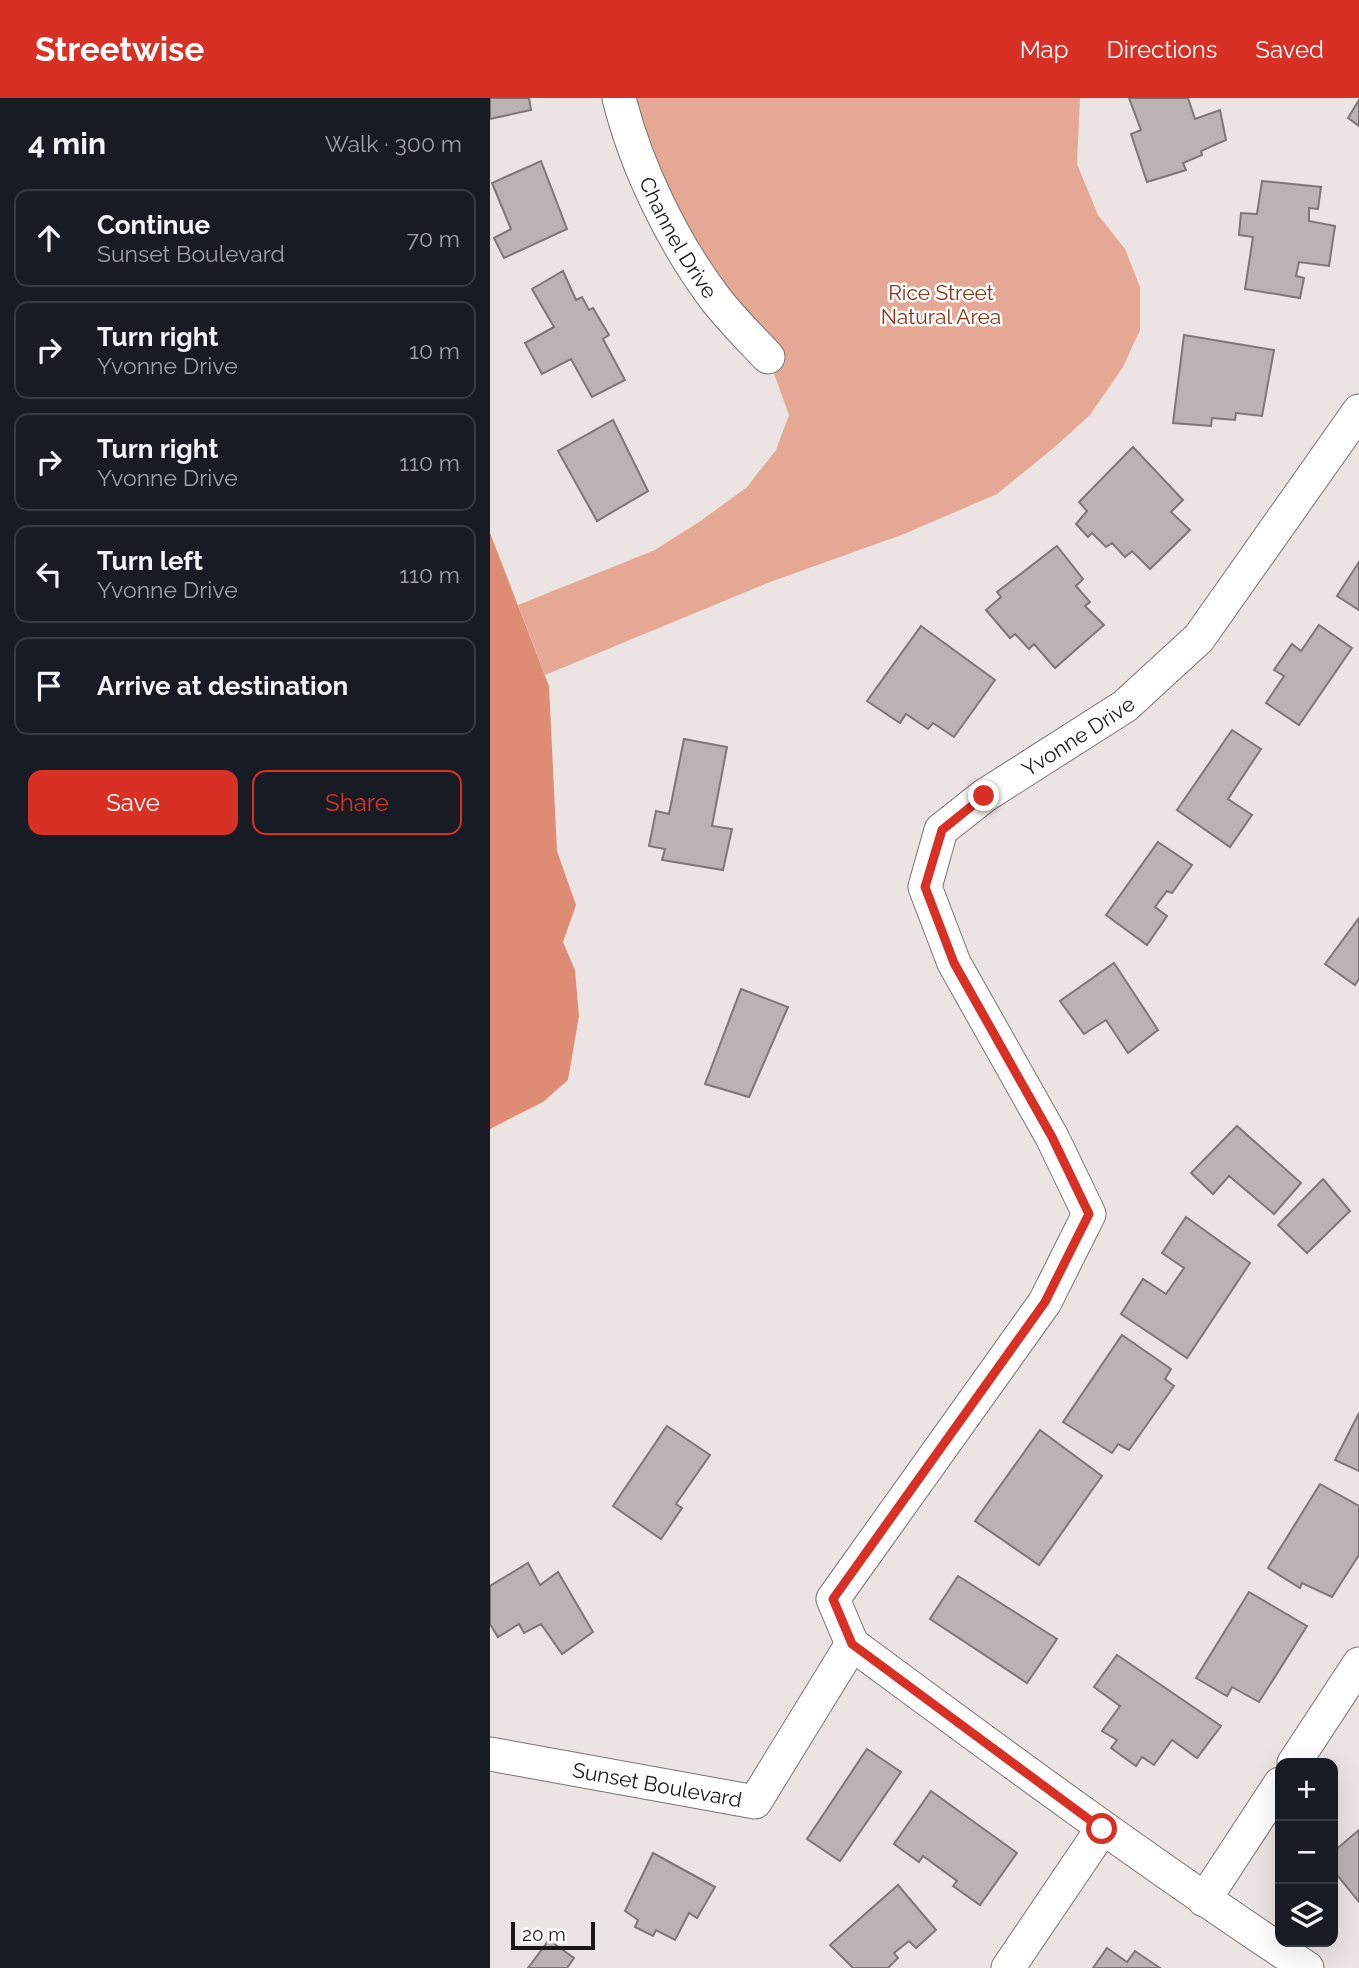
<!DOCTYPE html>
<meta charset="utf-8">
<style>
body{margin:0;font-family:Raleway,sans-serif;background:#20242c;color:#f1f3f6}
.controls{position:absolute;right:21px;bottom:21px;display:grid;overflow:hidden;border-radius:14px;box-shadow:0 7px 28px #0002}
.controls button{width:63px;height:63px;display:grid;place-items:center;padding:0;border:0;border-bottom:2px solid #363941;background:#171b24;color:#f1f3f6;font:35px sans-serif}
.scale{position:absolute;left:21px;bottom:18px;width:84px;box-sizing:border-box;padding-left:7px;border:4px solid #1a1817;border-top:0;font-size:19px;line-height:24px;white-space:nowrap;color:#1a1817;-webkit-text-stroke:5px #fff;paint-order:stroke}
.stop{position:absolute;width:21px;height:21px;margin:-16px;border:5px solid #d93025;border-radius:50%;background:#fff}
.stop.end{background:#d93025;border-color:#fff;box-shadow:0 2px 7px #0008}
.list{margin:0;padding:0;list-style:none}
h2{display:flex;justify-content:space-between;align-items:center;height:91px;margin:0;padding:0 28px;font-size:30px}
h2 small{font-size:23px;font-weight:400;color:#9ea1a6}
.list li{display:grid;grid-template-columns:46px 1fr auto;gap:21px;align-items:center;box-sizing:border-box;height:98px;margin:0 14px 14px;padding:0 14px;border:2px solid #363941;border-radius:14px}
.list b{display:block;font-size:26px;white-space:nowrap}
.list p{margin:0;font-size:23px;white-space:nowrap;color:#9ea1a6}
.list em{font-size:23px;font-style:normal;color:#9ea1a6}
.actions{display:flex;gap:14px;padding:21px 28px}
.actions a{flex:1;padding:16px 0;border:2px solid #d93025;border-radius:14px;text-align:center;font-size:24px;color:#d93025}
.actions .main{background:#d93025;color:#fff}
.icon{flex:none;width:38px;height:38px;fill:none;stroke:currentColor;stroke-width:2;stroke-linecap:round;stroke-linejoin:round}
.map{position:relative;flex:none;width:869px;height:1870px;overflow:hidden}
header{display:flex;align-items:center;gap:42px;box-sizing:border-box;height:98px;padding:0 35px;background:#d93025;color:#fff}
header strong{font-size:33px}
nav{display:flex;gap:38px;margin-inline-start:auto;font-size:24px}
main{display:flex}
aside{flex:1;background:#171b24}
.map>svg:first-child{display:block}
</style>
<header>
<strong>Streetwise</strong>
<nav><a>Map</a><a>Directions</a><a>Saved</a></nav>
</header>
<main>
<aside>
<h2>4 min<small>Walk · 300 m</small></h2>
<ul class="list">
<li><svg class="icon" aria-label="ahead" viewBox="0 0 24 24"><path d="M12 20V5M6 11l6-6 6 6"/></svg><div><b>Continue</b><p>Sunset Boulevard</p></div><em>70 m</em></li>
<li><svg class="icon" aria-label="right" viewBox="0 0 24 24"><path d="M7 20v-9h11M14 6l5 5-5 5"/></svg><div><b>Turn right</b><p>Yvonne Drive</p></div><em>10 m</em></li>
<li><svg class="icon" aria-label="right" viewBox="0 0 24 24"><path d="M7 20v-9h11M14 6l5 5-5 5"/></svg><div><b>Turn right</b><p>Yvonne Drive</p></div><em>110 m</em></li>
<li><svg class="icon" aria-label="left" viewBox="0 0 24 24"><path d="M17 20v-9H6M10 6l-5 5 5 5"/></svg><div><b>Turn left</b><p>Yvonne Drive</p></div><em>110 m</em></li>
<li><svg class="icon" aria-label="arrive" viewBox="0 0 24 24"><path d="M6 21V4h12l-3 4 3 4H6"/></svg><div><b>Arrive at destination</b></div></li>
</ul>
<div class="actions"><a class="main">Save</a><a>Share</a></div>
</aside>
<div class="map">
<svg width="869" height="1870" viewBox="0 0 869 1870">
<rect width="100%" height="100%" fill="#ebe4e2"/>
<!-- green -->
<path fill="#e5a895" d="M129 0H590L587 66 608 117 635 151 650 189V232L633 269 600 317 566 348 507 396 414 436 280 484 55 577 28 507 165 452 212 422 257 389 286 352 299 317 278 259 229 205Z"/>
<!-- water -->
<path fill="#de8c73" d="M0 435 59 588 67 753 86 807 73 844 85 872 89 918 78 982 53 1004 0 1031Z"/>
<!-- building -->
<g fill="#bab3b1" stroke="#7d7775" stroke-width="2">
<path d="M0 0H39L41 12 0 21Z"/>
<path d="M639 0H698L705 21 730 12 736 42 711 53 712 57 693 65 696 72 657 84 641 36 651 32Z"/>
<path d="M869 2V28L858 20Z"/>
<path d="M51 63 77 131 14 160 4 140 21 131 2 85Z"/>
<path d="M772 83 831 89 828 111 819 110V123L845 128 839 168 809 164 806 178 814 180 810 200 755 191 763 139 749 137 751 115 767 116Z"/>
<path d="M73 173 86 202 92 199 99 212 103 210 119 237 113 241 135 282 102 299 81 261 52 276 35 245 64 229 42 191Z"/>
<path d="M694 237 784 252 772 318 746 315 745 322 722 320 721 328 683 325Z"/>
<path d="M123 322 158 393 107 423 68 353Z"/>
<path d="M643 349 693 402 681 414 700 432 660 471 642 453 635 459 622 445 616 449 602 435 598 439 586 426 597 413 589 404Z"/>
<path d="M567 448 593 481 586 488 600 504 595 508 614 527 565 570 544 546 539 551 525 536 520 540 496 512 511 499 507 494Z"/>
<path d="M869 464V512L847 498Z"/>
<path d="M829 527 862 550 809 627 776 605 794 578 784 572 802 546 811 553Z"/>
<path d="M431 528 505 582 464 639 443 625 438 631 416 616 410 625 377 603Z"/>
<path d="M742 632 771 651 738 701 762 717 740 749 687 712Z"/>
<path d="M194 641 237 649 222 728 242 731 233 772 172 762 175 751 159 748 166 713 179 716Z"/>
<path d="M668 744 702 767 682 795 677 793 665 809 677 818 657 847 616 817Z"/>
<path d="M869 820V881L865 887 835 866Z"/>
<path d="M624 865 668 932 638 955 616 922 594 936 570 903Z"/>
<path d="M251 891 298 909 259 999 215 986Z"/>
<path d="M747 1028 811 1085 784 1116 739 1078 723 1096 701 1075Z"/>
<path d="M833 1081 860 1113 817 1155 788 1127Z"/>
<path d="M696 1119 760 1165 697 1260 631 1216 653 1181 676 1196 694 1170 672 1155Z"/>
<path d="M632 1237 681 1271 675 1281 684 1288 639 1352 628 1346 622 1355 573 1324Z"/>
<path d="M869 1315V1373L845 1362Z"/>
<path d="M177 1328 220 1357 186 1406 192 1410 171 1441 123 1408Z"/>
<path d="M550 1332 612 1378 549 1467 485 1423Z"/>
<path d="M830 1386 869 1408V1457L842 1499 812 1485 810 1490 778 1470Z"/>
<path d="M38 1465 50 1487 68 1474 103 1534 72 1556 51 1526 34 1535 29 1526 8 1539 0 1526V1488Z"/>
<path d="M468 1478 567 1541 537 1585 440 1521Z"/>
<path d="M759 1494 817 1528 769 1604 742 1589 737 1598 706 1580Z"/>
<path d="M627 1557 731 1628 707 1660 682 1642 664 1667 652 1659 646 1668 621 1650 627 1642 612 1633 630 1608 604 1589Z"/>
<path d="M377 1651 411 1674 350 1763 317 1741Z"/>
<path d="M441 1693 527 1755 490 1807 463 1788 467 1783 433 1758 429 1764 404 1746Z"/>
<path d="M869 1732V1804L843 1772V1754Z"/>
<path d="M163 1755 225 1789 207 1820 199 1815 185 1842 166 1832 163 1838 145 1829 148 1822 135 1813Z"/>
<path d="M408 1787 446 1832 426 1850 419 1843 404 1855 408 1860 398 1870H363L340 1847Z"/>
<path d="M59 1842 84 1860 77 1870H38Z"/>
<path d="M617 1850 637 1864 645 1853 670 1870H603Z"/>
</g>
<g fill="none" stroke-linecap="round" stroke-linejoin="round">
<defs>
<g id="minor">
<path id="s1" d="M129 0C146 69 184 147 227 203 243 223 261 241 278 259"/>
<path id="s2" d="M362 1546 343 1501 555 1204 599 1116 562 1039 464 865 435 789 451 732 494 698 635 608 709 540 869 313"/>
<path id="s3" d="M0 1656 265 1704 362 1546C512 1657 661 1767 817 1870"/>
<path d="M804 1665 869 1566"/>
<path d="M714 1802 790 1686"/>
<path d="M518 1870 612 1731"/>
</g>
</defs>
<!-- minor casing -->
<use href="#minor" stroke="#797371" stroke-width="35"/>
<!-- minor -->
<use href="#minor" stroke="#fff" stroke-width="33"/>
</g>
<g fill="none" stroke-linecap="round" stroke-linejoin="round">
<!-- route -->
<path stroke="#d93025" stroke-width="9" d="M494 698 452 732 435 789 464 865 562 1039 599 1116 555 1204 343 1501 362 1546 612 1731"/>
</g>
<g text-anchor="middle" dominant-baseline="central" stroke-width="5" stroke-linejoin="round" paint-order="stroke">
<!-- street labels -->
<g font-size="21" fill="#1a1817" stroke="#fff">
<text stroke="none"><textPath href="#s1" startOffset="152">Channel Drive</textPath></text>
<text stroke="none"><textPath href="#s2" startOffset="1104">Yvonne Drive</textPath></text>
<text stroke="none"><textPath href="#s3" startOffset="170">Sunset Boulevard</textPath></text>
</g>
<!-- park labels -->
<g font-size="21" fill="#913110" stroke="#fff">
<text x="451" y="194">Rice Street<tspan x="451" dy="24">Natural Area</tspan></text>
</g>
</g>
</svg>
<div class="controls">
<button>+</button>
<button>−</button>
<button><svg class="icon" aria-label="layers" viewBox="0 0 24 24"><path d="M12 4l9 5-9 5-9-5zM3 14l9 5 9-5"/></svg></button>
</div>
<div class="scale">20 m</div>
<div class="stop" style="left:612px;top:1731px"></div>
<div class="stop end" style="left:494px;top:698px"></div>
</div>
</main>
